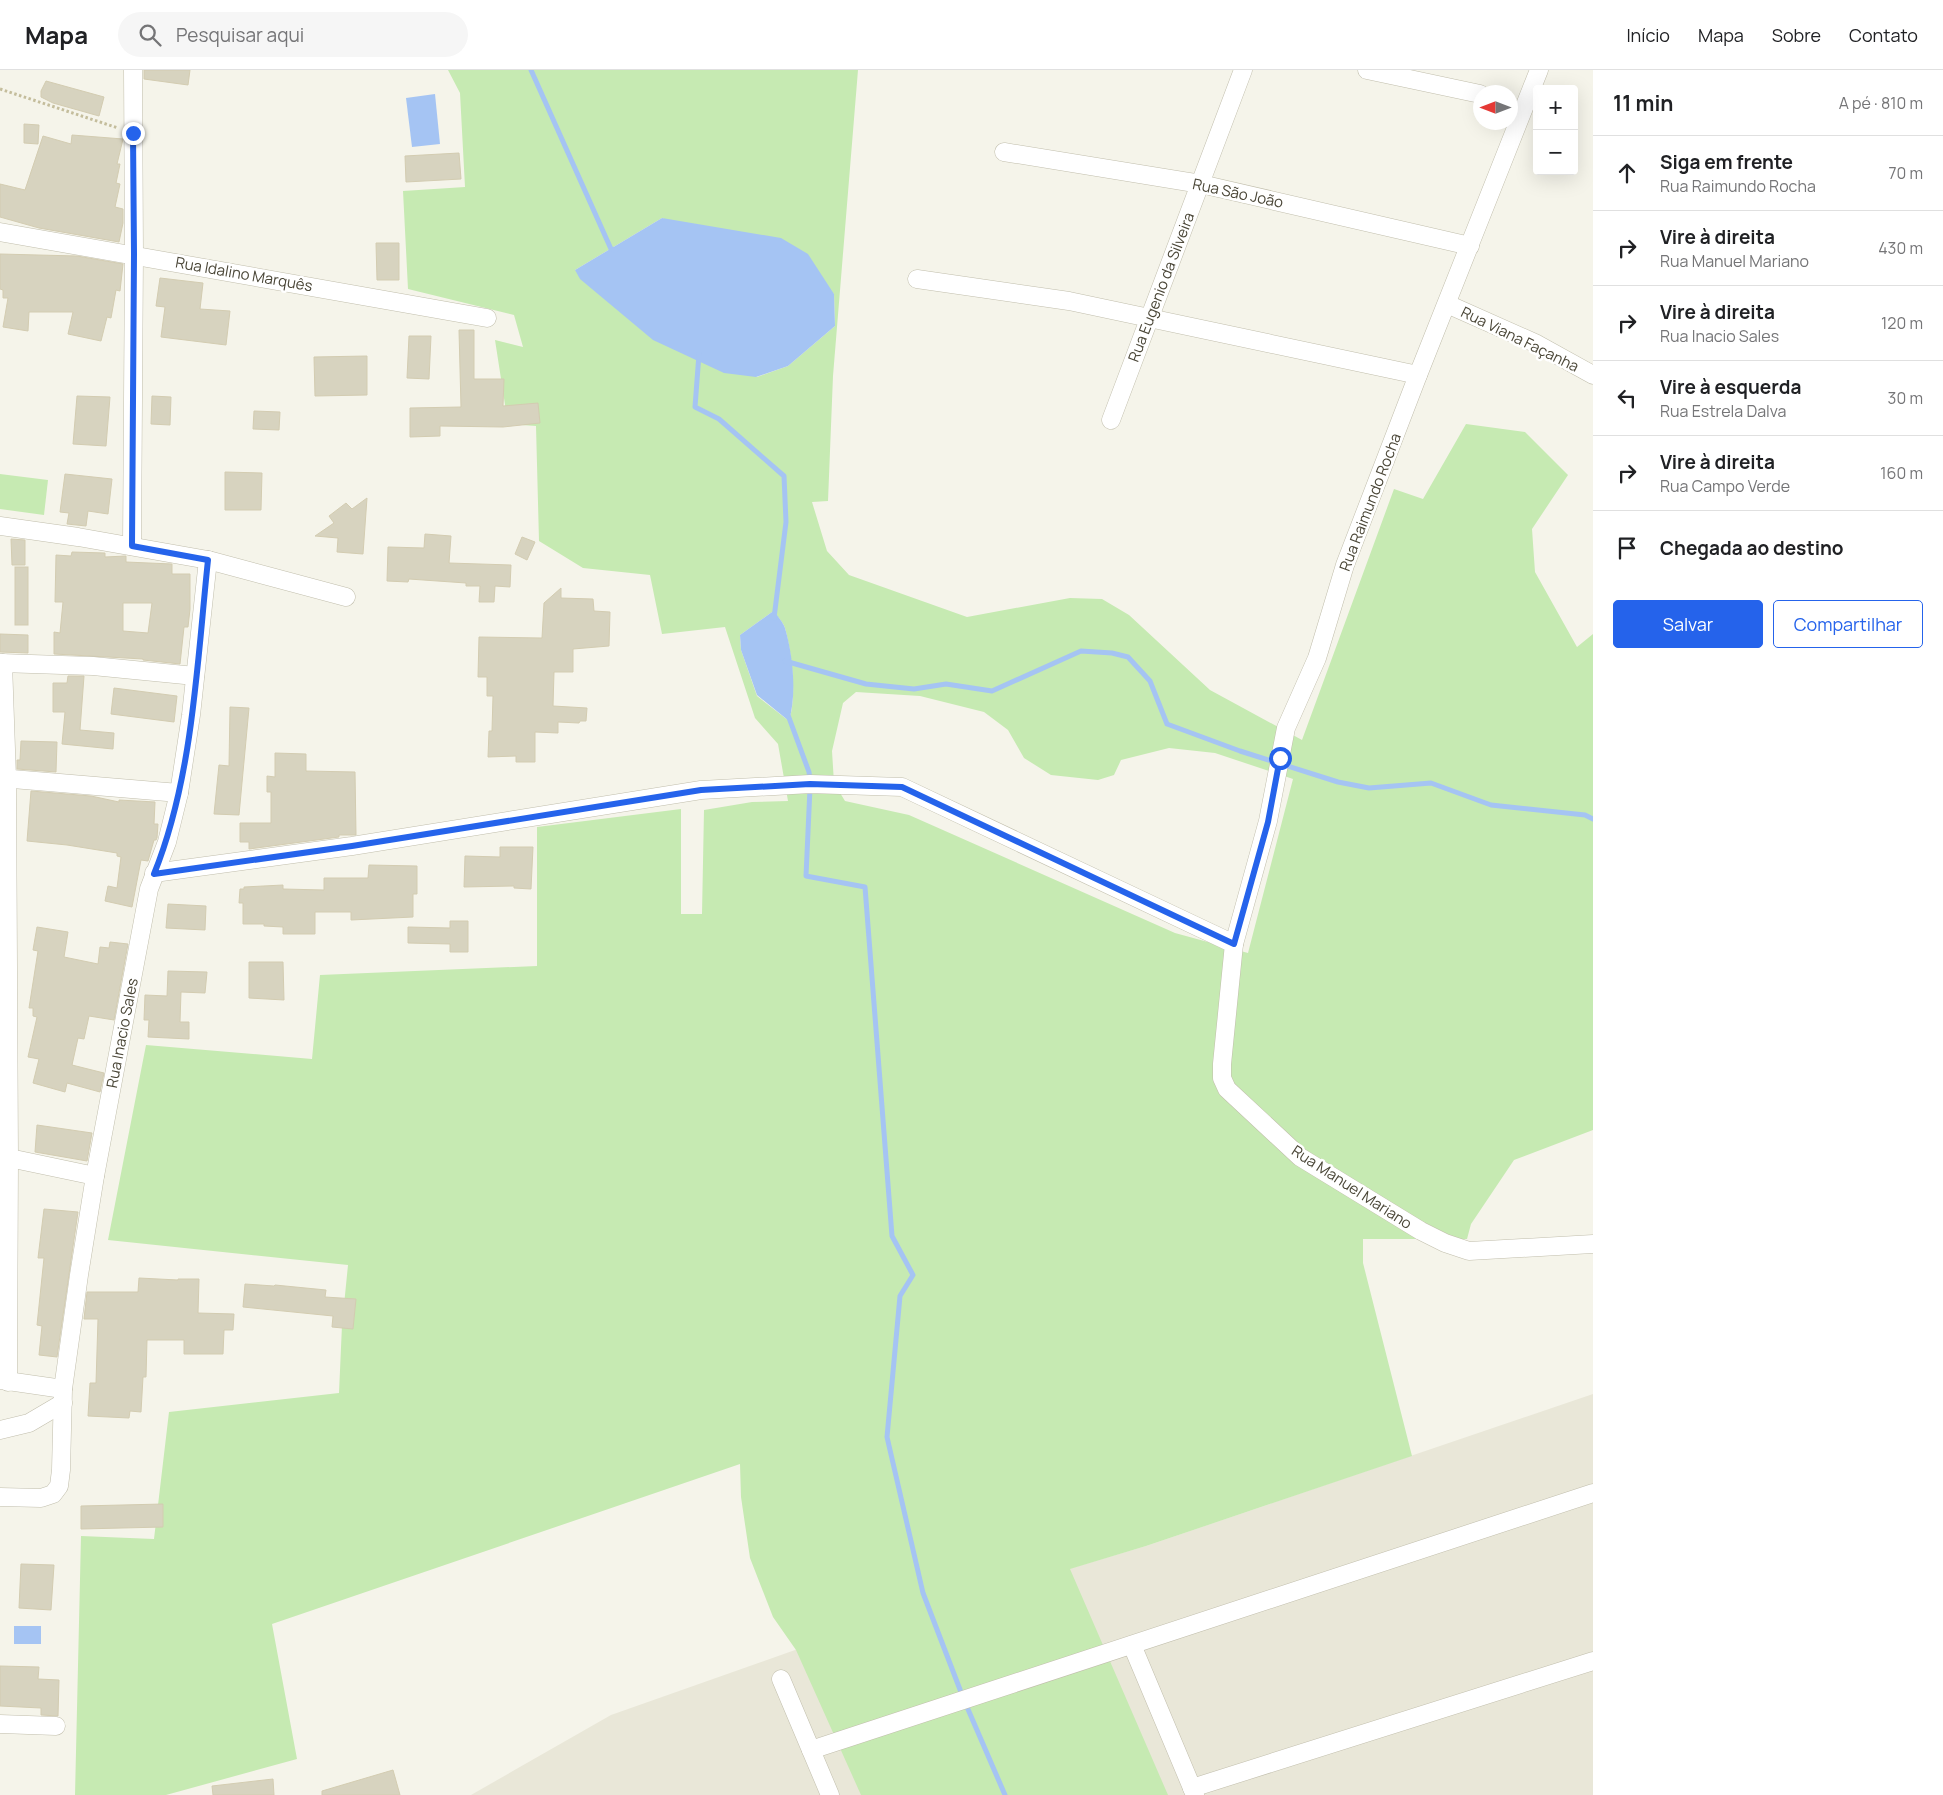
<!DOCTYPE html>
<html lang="pt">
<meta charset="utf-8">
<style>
body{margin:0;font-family:Manrope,sans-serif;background:#f6f6f6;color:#202124}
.controls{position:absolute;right:15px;top:15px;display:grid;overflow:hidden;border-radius:5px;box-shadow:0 5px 20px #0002}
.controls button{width:45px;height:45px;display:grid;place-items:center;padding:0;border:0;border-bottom:1px solid #e0e0e0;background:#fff;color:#202124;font:25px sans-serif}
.compass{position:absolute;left:1473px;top:15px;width:45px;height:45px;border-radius:50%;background:#fff;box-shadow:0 5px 20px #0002;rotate:270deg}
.stop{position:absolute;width:15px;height:15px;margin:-11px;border:4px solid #2563eb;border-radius:50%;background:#fff}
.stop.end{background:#2563eb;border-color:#fff;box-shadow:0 1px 5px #0008}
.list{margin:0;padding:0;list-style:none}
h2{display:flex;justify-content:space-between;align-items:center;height:65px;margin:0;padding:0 20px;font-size:21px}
h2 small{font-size:16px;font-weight:400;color:#757577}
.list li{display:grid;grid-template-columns:32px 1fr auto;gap:15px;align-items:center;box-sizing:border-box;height:75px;padding:0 20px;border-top:1px solid #e0e0e0}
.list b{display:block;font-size:19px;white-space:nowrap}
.list p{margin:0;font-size:16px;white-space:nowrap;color:#757577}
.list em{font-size:16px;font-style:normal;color:#757577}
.actions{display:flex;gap:10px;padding:15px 20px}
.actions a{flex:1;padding:11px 0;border:1px solid #2563eb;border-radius:5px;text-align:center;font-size:18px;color:#2563eb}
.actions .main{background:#2563eb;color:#fff}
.icon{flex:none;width:28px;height:28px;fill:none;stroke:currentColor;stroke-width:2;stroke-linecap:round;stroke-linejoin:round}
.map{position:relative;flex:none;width:1593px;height:1725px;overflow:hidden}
header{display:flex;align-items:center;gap:30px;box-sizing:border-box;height:70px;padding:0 25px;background:#fff;border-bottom:1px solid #e0e0e0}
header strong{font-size:24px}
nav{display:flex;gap:28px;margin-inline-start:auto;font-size:18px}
.search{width:350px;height:45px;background:#f6f6f6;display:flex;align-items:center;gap:12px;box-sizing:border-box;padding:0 18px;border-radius:28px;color:#757577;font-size:19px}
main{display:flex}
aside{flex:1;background:#fff}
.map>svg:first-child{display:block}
</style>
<header>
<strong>Mapa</strong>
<div class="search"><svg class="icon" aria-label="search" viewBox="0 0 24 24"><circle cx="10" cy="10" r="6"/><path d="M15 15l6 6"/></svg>Pesquisar aqui</div>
<nav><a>Início</a><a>Mapa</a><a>Sobre</a><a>Contato</a></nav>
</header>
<main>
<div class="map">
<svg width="1593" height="1725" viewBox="0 0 1593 1725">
<rect width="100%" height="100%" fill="#f5f4ea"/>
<!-- residential -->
<path fill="#e9e7d8" d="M1593 1324V1725H471L611 1645 795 1580 1146 1476Z"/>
<!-- green -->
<g fill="#c6eab2" fill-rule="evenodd">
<path d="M448 0H858L833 306 828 431 812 432 827 481 849 505 967 547 1070 528 1102 529 1129 545 1210 620 1302 670 1394 419 1423 429 1466 354 1525 362 1568 405 1532 459 1535 502 1577 577 1593 564V1060L1514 1090 1471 1154 1467 1169H1363V1193L1412 1386 1146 1476 1070 1499 1168 1725H861L796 1580 773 1547 750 1488 741 1427 740 1394 272 1554 297 1689 166 1725H75L81 1466 154 1469 169 1342 339 1323 342 1255 348 1195 108 1170 146 975 312 989 320 905 537 896V757L681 739V844H702L704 740 752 732 788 731 778 674 755 648 725 557 662 564 650 505 583 498 539 471 536 356 508 354 495 270 523 277 514 245 408 219 403 121 465 117 460 23ZM662 148 834 224 835 256 788 296 757 307 575 200ZM772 542H774C778 547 783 552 785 558 792 583 797 627 789 651L757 626 741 580 740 565ZM856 622 920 626 984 642 1008 660 1024 688 1051 705 1098 710 1114 705 1121 690 1169 678 1215 683 1293 709 1248 883 1175 863 909 745 845 731 834 713 832 681 843 633Z"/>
<path d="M0 404 48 410 44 445 0 439Z"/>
</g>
<!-- water -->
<g fill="#a5c4f3">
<path d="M435 24 440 74 412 77 406 28Z"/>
<path d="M662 148 781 168 808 184 834 224 835 256 788 296 756 307 724 303 653 270 580 209 575 200Z"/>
<path d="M772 542H775C778 547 783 552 785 558 793 585 797 624 789 651L757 625 741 580 740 565Z"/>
<rect x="14" y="1556" width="27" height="18"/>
</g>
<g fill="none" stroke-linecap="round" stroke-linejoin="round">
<!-- stream -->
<g stroke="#a5c4f3" stroke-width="5">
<path d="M531 0 611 179 616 180"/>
<path d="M699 284 695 337 719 349 784 406 786 452 774 548"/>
<path d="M785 591 866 614 914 619 946 614 992 621 1081 581 1112 583 1128 587 1150 611 1167 654 1240 681 1338 712 1369 718 1431 713 1491 735 1585 745 1593 749"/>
<path d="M788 645 809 702 810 710"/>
<path d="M810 718 806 806 865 817 892 1166 913 1205 900 1226 887 1367 923 1523 964 1630 1005 1725"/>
</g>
</g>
<!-- building -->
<g fill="#d7d3bf" stroke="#d3ccb1" fill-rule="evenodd">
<path d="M144 0H190L188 15 144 9Z"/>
<path d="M46 11 104 27 99 46 53 33 41 27V21Z"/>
<path d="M24 54 39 55 38 74 24 73Z"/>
<path d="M72 65 123 69 117 94H120L116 113 120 114 115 137 123 139V153L119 172 39 158 0 147V114L25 120 43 66 71 74Z"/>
<path d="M459 83 461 109 406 112 405 86Z"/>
<path d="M376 173H399V210H377Z"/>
<path d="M0 184 77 186 123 194 120 221 116 220 111 248 107 247 101 271 68 264 73 242H29L28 261 3 257 8 228H3V220L0 219Z"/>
<path d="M160 208 203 213 200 239 230 241 226 275 161 267 165 237 156 236Z"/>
<path d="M459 260H474V309H504L503 336 538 333 540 353 503 357 440 356V366L410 367V338L461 337Z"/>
<path d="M409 266H431L429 309 407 308Z"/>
<path d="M367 286V325L315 326 314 287Z"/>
<path d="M77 326 110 327 106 376 73 374Z"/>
<path d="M152 326 171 327 170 355 151 354Z"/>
<path d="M254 341 280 342 279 360 253 359Z"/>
<path d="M225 402 262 403 261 440H225Z"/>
<path d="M65 404 112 409 108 444 88 441 86 456 67 454 69 443 60 442Z"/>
<path d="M367 428 363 484 337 482 338 468 315 466 334 453 329 446 346 433 352 439Z"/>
<path d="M425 464 451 466 449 493 511 495 510 517 495 516 494 532H479L480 516H466V513L409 509 408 512 387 511 388 477 424 478Z"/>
<path d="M522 467 535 472 527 490 515 484Z"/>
<path d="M11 469 25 470V495H12Z"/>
<path d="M72 482 105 483V487L126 486V492L172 494V504H190V539L188 557H184L180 594 143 590V589L54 584V562L60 563 63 532H55L56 485 71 486ZM123 533H152L148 563 123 561Z"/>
<rect x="15" y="497" width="13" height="58"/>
<path d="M561 518V528L593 529 594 541 610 542 609 576 573 579V602H554L553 636 587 638 586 651H580L579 653 558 652V663L535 662V692H516V686L488 687 489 661H492L493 626H487V607H478L479 567 542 568 544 533Z"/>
<path d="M0 564 28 565V583L0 582Z"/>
<path d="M68 606H84L80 660 114 663 113 679 62 674 65 642H53V613H67Z"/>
<path d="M114 618 177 626 174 652 111 644Z"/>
<path d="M230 637 249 638 239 745 214 744 219 695 229 696Z"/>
<path d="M21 671 57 672 56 702 17 699V690H20Z"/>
<path d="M275 683 306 684V701L355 702 356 765H339V767L249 779V772H240V753H271V722H267V706L275 707Z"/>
<path d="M31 721 91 726 119 732V730L155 732 154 754H158L157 768 156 770H154L148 791 141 790 132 837 105 831 108 816 117 818 121 787 117 786V783L67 775 27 771Z"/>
<path d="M500 777H533L531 819 514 818V816L464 817 465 786 500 787Z"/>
<path d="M369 795 417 796V824H413V847L351 850V842H315V864H283V857L264 856V854H243V833H239L240 819H244V817L283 815V819L324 820V808H368Z"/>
<path d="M168 834 206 836 205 860 166 858Z"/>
<path d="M450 851H468V882H450V874L408 873V857L450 858Z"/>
<path d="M37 857 68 862 64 887 98 894 100 877 109 878 110 872 128 874 114 950 89 946 84 969 78 968 72 995 104 1003 100 1022 67 1013 65 1022 33 1013 39 989 28 987 37 947 33 946V938H29L38 881 33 880Z"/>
<path d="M249 892H283L284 930 249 928Z"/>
<path d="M168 901 207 902 205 923 181 922 180 952H189V969L148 967 149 950H144L145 925 167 926Z"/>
<path d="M37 1055 92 1063 87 1091 35 1082Z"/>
<path d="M44 1139 78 1142 57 1287 39 1285 42 1256 37 1255 44 1188H38Z"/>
<path d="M139 1208 178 1210V1209H199L198 1243 234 1244 233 1260H224L223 1284H184V1270H147L146 1307H143L141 1342 130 1341 129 1348 88 1346 90 1313H96L98 1249H84L87 1222H138Z"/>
<path d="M245 1214 274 1216 275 1215 326 1220 325 1227 356 1229 353 1259 332 1257 333 1246 243 1237Z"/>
<path d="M163 1434V1457L81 1459V1436Z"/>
<path d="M21 1494 54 1495 51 1540 19 1538Z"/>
<path d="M0 1596 39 1597 38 1609 59 1610 58 1646 41 1645V1638L0 1636Z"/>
<path d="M393 1700 400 1725H322V1721Z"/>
<path d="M273 1709 274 1725H213L212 1716Z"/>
</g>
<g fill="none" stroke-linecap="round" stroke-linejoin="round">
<defs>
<g id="minor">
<path d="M1367 0 1480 24"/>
<path d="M1004 82 1201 114 1470 176"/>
<path d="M0 162 487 248"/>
<path d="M917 209 1069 231 1418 305"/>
<path d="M1447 234 1537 274 1593 305"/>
<path d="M1111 350 1243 0"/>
<path d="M0 456 78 467 208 490 346 527"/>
<path d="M132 476 134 184 133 0"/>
<path d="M0 593 93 596 195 606"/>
<path d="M3 593 7 708 9 1088 8 1312"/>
<path d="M0 708 179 723"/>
<path d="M154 803 352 776 701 720 810 714 902 717 1234 874 1222 994V1008L1227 1019 1300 1087 1421 1161 1445 1173 1469 1181 1593 1174"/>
<path d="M1234 874 1268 751 1286 658 1317 588 1345 495 1418 305 1539 0"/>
<path d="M0 1086 95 1106"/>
<path d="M0 1310 63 1319"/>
<path d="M0 1360 29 1353 63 1333"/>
<path d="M0 1427 41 1428 53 1424 59 1416 61 1400 63 1319 79 1205 95 1106 149 819 167 772 179 723 191 645 208 490"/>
<path d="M1132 1575 1195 1725"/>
<path d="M781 1609 830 1725"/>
<path d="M0 1654 56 1656"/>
<path d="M811 1680 1593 1423"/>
<path d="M1192 1718 1593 1591"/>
</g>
</defs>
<!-- minor casing -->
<use href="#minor" stroke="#c1beac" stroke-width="19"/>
<!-- path -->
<path stroke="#c4bd9c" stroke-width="3" stroke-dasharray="2.5 2.5" stroke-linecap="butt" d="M0 19 118 58"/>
<!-- minor -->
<use href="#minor" stroke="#fff" stroke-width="18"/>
</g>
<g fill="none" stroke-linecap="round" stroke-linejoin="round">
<!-- route -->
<path stroke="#2563eb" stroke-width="6" d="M133 63 134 184 132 476 208 490C197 593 193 708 154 804L352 776 701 720 810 714 902 717 1234 874 1268 752 1280 688"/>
</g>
<g text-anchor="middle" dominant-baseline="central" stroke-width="5" stroke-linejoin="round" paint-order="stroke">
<!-- street labels -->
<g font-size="15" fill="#4a4637" stroke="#fff">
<text transform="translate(1238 123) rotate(12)">Rua São João</text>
<text transform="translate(244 204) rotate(10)">Rua Idalino Marquês</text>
<text transform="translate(1161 217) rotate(-69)">Rua Eugenio da Silveira</text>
<text transform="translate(1520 269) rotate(26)">Rua Viana Façanha</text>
<text transform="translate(1370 432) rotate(-69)">Rua Raimundo Rocha</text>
<text transform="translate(122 963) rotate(-79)">Rua Inacio Sales</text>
<text transform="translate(1352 1117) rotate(33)">Rua Manuel Mariano</text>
</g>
</g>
</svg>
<div class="controls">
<button>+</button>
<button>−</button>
</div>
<svg class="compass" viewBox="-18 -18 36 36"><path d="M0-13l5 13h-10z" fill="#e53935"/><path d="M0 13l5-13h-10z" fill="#757577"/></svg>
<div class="stop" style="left:1280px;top:688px"></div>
<div class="stop end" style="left:133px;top:63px"></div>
</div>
<aside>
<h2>11 min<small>A pé · 810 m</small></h2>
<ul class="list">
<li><svg class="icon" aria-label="ahead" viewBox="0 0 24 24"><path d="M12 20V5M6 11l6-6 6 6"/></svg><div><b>Siga em frente</b><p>Rua Raimundo Rocha</p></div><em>70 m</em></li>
<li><svg class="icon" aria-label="right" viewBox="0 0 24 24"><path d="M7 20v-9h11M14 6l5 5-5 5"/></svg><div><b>Vire à direita</b><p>Rua Manuel Mariano</p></div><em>430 m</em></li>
<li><svg class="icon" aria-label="right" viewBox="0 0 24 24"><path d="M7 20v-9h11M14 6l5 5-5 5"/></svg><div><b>Vire à direita</b><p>Rua Inacio Sales</p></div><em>120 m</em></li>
<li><svg class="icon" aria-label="left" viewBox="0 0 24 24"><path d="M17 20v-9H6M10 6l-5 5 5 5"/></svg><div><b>Vire à esquerda</b><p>Rua Estrela Dalva</p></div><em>30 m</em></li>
<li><svg class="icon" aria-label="right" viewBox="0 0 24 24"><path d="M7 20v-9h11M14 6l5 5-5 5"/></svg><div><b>Vire à direita</b><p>Rua Campo Verde</p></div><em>160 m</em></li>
<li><svg class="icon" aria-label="arrive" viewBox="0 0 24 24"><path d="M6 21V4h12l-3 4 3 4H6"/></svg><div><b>Chegada ao destino</b></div></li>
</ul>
<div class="actions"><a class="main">Salvar</a><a>Compartilhar</a></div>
</aside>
</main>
